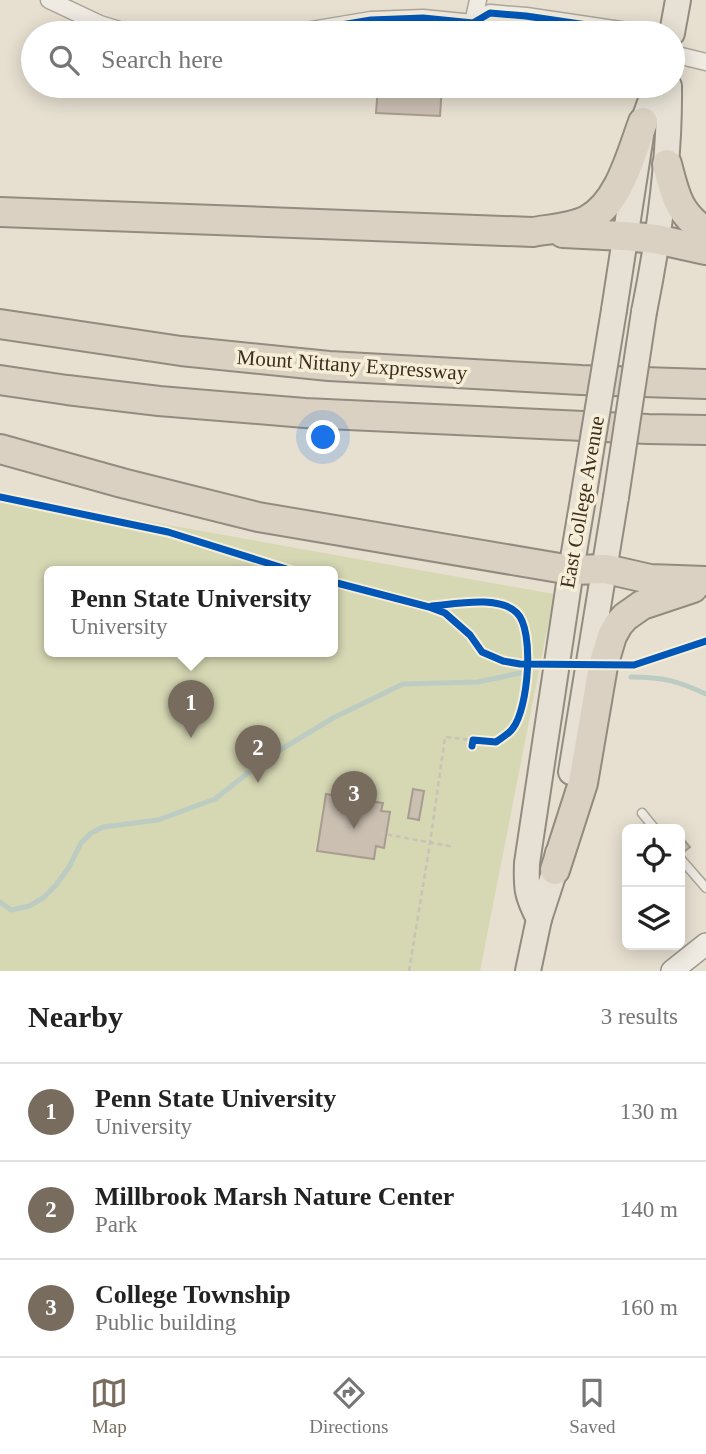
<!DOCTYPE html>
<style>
body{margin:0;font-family:"Times New Roman",serif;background:#f6f6f6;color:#222}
.controls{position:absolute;right:21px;bottom:21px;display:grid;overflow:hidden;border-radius:10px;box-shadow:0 4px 18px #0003}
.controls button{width:63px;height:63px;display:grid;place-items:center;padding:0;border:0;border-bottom:2px solid #e0e0e0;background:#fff;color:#222;font:35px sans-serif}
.you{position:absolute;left:324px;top:438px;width:24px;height:24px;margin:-18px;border:5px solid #fff;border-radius:50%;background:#1a73e8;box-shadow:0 0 0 10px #1a73e833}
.badge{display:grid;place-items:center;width:46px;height:46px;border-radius:50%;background:#786c5e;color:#fff;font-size:23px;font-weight:700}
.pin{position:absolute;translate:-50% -58px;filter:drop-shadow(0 2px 4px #0008)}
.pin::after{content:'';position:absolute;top:37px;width:24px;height:21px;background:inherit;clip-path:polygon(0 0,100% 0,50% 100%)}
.popup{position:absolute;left:44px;top:566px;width:294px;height:91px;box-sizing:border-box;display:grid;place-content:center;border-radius:10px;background:#fff;filter:drop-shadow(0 2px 5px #0005);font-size:23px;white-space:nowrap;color:#767676}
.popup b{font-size:26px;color:#222}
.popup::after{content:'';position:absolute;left:50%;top:100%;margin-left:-14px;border:14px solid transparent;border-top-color:#fff}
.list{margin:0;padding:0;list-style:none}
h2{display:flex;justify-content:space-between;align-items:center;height:91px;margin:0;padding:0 28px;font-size:30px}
h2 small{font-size:23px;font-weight:400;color:#767676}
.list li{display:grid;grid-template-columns:46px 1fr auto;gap:21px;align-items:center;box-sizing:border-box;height:98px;padding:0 28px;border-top:2px solid #e0e0e0}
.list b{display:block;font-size:26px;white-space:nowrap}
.list p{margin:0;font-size:23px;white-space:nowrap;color:#767676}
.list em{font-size:23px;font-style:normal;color:#767676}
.icon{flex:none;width:38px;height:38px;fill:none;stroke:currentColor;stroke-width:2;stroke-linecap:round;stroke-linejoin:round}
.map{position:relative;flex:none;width:706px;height:971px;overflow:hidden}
.search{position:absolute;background:#fff;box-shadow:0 4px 18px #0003;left:21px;right:21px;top:21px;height:77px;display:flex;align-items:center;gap:18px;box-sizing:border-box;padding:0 24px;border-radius:38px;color:#767676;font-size:26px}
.sheet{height:385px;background:#fff}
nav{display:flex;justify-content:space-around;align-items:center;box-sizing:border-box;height:98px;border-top:2px solid #e0e0e0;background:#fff;font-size:19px;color:#767676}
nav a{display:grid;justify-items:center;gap:4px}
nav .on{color:#786c5e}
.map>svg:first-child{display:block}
</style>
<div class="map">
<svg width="706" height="971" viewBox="0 0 706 971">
<rect width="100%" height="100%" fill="#e7e0d1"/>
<!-- green -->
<path fill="#d6d7b3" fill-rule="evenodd" d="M0 495 554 594 480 971H0ZM49 572H333V652H49Z"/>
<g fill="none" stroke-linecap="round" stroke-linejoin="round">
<!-- stream -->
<g stroke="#bcccc2" stroke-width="5">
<path d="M631 677C663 677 678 681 706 694"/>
<path d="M0 902 11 910 29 906 43 898 56 885 69 867 81 843 91 833 103 827 158 820 215 799 267 758 333 718 403 684 478 682 520 673"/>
</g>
</g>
<!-- building -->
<g fill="#cbbfb2" stroke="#a89c90" stroke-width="2">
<path d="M378 86H442L440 116 376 113Z"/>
<path d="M413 789 424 791 419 820 408 818Z"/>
<path d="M326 794 383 803 381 811 390 812 384 848 376 846 374 859 317 851Z"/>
<path d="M680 835 690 847 680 855Z"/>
</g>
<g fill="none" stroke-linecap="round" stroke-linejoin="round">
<defs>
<g id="service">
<path d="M642 813 655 829"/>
<path d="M680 858 706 888"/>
</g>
<g id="minor">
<path d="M49 0 100 24 129 33"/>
<path d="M473 23 478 0"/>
<path d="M293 33 371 20 423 18 473 23 490 13 526 16 641 33"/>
<path d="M673 54 706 62"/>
</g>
<path id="secondary" d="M672 971 706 944"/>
<g id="primary">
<path d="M672 33 678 0"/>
<path d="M614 310 643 122 656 86"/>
<path d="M644 312C659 238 670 162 669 86"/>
<path d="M571 772 616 497"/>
<path d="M539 919C527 896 526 889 527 863L571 570 583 499"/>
<path d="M528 971 539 919 555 870 558 853"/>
</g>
<g id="motorway">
<path d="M667 164C675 195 678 213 706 232"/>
<path d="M0 212 533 232C550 229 571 228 587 220 619 204 631 154 643 122"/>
<path d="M563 233 624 236 656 239 706 250"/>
<path d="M0 324 181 351 329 366 581 380 706 384"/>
<path d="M0 380 67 390 159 401 305 413 648 429 706 430"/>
<path d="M0 449 122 483 258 517 571 570 606 569 650 579 706 581"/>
<path d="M555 870 583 783 603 666 612 636 618 625 625 617 642 605 693 588"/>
</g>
</defs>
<!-- service casing -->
<use href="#service" stroke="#ada599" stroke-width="11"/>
<!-- minor casing -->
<use href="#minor" stroke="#ada599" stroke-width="19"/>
<!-- secondary casing -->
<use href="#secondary" stroke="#9c958a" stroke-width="24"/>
<!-- primary casing -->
<use href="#primary" stroke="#928b80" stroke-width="28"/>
<!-- motorway casing -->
<use href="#motorway" stroke="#928b80" stroke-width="32"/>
<!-- path -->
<g stroke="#c8c2b9" stroke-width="2.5" stroke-dasharray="5 3.5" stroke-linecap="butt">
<path d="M379 833 454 847"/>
<path d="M409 971 430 843 445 737 473 740"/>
</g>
<!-- service -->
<use href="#service" stroke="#efebe3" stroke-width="8"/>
<!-- minor -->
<use href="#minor" stroke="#efebe3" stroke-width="16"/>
<!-- secondary -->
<use href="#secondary" stroke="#efebe3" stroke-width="21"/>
<!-- primary -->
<use href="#primary" stroke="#e6e1d4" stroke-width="24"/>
<!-- motorway -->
<use href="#motorway" stroke="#dad1c2" stroke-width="28"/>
<defs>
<g id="primary-bridge">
<path d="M616 497 644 312"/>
<path d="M583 499 614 310"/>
</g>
</defs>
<!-- primary-bridge casing -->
<use href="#primary-bridge" stroke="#928b80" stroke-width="28" stroke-linecap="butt"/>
<!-- primary-bridge -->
<use href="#primary-bridge" stroke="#e6e1d4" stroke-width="24"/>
<defs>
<g id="cycleway">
<path d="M293 33 371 20 423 18 473 23 490 13 526 16 641 33"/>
<path d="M0 497 168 532 296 572"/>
<path d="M333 582 429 607 445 613 470 635 482 652 503 661 520 664 634 665 706 641"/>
<path d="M432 606C455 604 500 595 517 613 535 631 528 709 513 728 509 734 501 738 496 742L473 740 472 746"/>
</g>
</defs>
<!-- cycleway casing -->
<use href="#cycleway" stroke="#f7eed8" stroke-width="11"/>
<!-- cycleway -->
<use href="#cycleway" stroke="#0057b8" stroke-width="7"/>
</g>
<g text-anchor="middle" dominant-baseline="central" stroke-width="7" stroke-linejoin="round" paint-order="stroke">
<!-- street labels -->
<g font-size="21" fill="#3d2e20" stroke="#f7eed8">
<text transform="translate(352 365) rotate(4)">Mount Nittany Expressway</text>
<text transform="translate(582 502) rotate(-80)">East College Avenue</text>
</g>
</g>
</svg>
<div class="controls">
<button><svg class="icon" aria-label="locate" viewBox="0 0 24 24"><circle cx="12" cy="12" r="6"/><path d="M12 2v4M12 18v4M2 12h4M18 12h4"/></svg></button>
<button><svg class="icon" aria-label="layers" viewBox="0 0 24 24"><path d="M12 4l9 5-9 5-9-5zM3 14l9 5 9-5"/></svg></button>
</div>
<div class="you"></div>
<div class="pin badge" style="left:191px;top:738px">1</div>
<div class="popup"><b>Penn State University</b>University</div>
<div class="pin badge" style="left:258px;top:783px">2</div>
<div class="pin badge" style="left:354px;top:829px">3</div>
<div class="search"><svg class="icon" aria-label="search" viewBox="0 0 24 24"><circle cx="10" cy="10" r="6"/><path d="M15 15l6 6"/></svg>Search here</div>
</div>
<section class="sheet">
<h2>Nearby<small>3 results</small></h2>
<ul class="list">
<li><span class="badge">1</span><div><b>Penn State University</b><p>University</p></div><em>130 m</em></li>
<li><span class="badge">2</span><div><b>Millbrook Marsh Nature Center</b><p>Park</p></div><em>140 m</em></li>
<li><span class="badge">3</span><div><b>College Township</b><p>Public building</p></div><em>160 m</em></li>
</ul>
</section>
<nav>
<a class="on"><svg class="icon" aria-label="map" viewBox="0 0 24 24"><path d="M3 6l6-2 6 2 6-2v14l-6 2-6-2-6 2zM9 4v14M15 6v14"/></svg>Map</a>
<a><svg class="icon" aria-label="directions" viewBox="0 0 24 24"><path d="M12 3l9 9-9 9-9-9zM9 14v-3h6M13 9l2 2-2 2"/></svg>Directions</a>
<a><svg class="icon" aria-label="saved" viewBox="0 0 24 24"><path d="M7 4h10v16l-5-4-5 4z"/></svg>Saved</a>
</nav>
